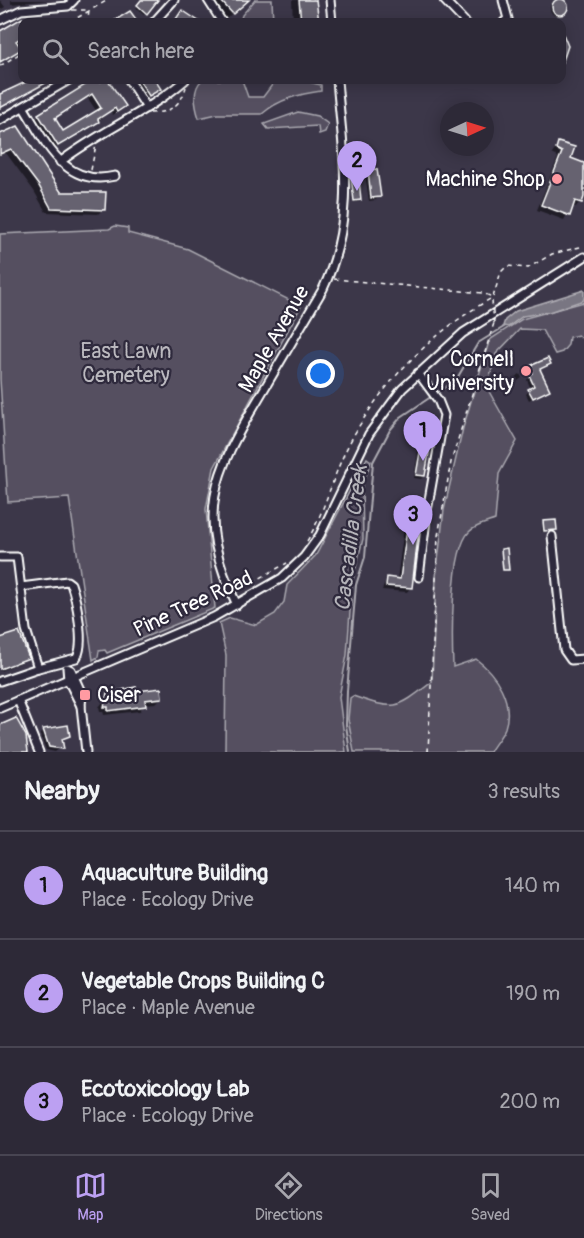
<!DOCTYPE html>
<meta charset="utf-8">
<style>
body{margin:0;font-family:Pangolin,sans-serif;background:#393542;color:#f1f3f6}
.compass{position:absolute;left:440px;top:102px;width:54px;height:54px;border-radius:50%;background:#2d2937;box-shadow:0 3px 15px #0003;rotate:86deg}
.you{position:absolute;left:321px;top:374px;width:21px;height:21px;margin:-15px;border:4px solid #fff;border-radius:50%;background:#1a73e8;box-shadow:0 0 0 9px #1a73e833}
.badge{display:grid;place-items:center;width:39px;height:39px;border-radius:50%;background:#bca0f2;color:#111;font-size:20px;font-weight:700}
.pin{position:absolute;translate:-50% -50px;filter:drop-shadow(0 2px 3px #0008)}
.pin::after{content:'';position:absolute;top:32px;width:21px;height:18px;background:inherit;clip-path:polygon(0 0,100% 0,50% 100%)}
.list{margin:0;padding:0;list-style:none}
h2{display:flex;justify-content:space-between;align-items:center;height:78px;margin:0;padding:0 24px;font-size:26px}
h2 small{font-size:20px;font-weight:400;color:#a7a6ad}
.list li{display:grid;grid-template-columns:39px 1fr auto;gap:18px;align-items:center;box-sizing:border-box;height:108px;padding:0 24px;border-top:2px solid #484552}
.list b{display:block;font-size:22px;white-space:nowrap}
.list p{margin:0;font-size:20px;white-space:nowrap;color:#a7a6ad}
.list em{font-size:20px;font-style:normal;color:#a7a6ad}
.icon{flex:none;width:33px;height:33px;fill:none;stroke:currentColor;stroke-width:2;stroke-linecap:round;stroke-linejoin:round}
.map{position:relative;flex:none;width:584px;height:752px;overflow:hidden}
.search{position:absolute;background:#2d2937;box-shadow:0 3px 15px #0003;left:18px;right:18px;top:18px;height:66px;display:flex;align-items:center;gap:15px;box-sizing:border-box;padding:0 21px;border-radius:12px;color:#a7a6ad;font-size:22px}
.sheet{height:402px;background:#2d2937}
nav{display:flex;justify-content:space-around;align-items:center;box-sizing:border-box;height:84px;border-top:2px solid #484552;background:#2d2937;font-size:16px;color:#a7a6ad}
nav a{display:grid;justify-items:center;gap:3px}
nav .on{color:#bca0f2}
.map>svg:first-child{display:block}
</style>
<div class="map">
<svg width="584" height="752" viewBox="0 0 584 752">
<rect width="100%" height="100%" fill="#3c3749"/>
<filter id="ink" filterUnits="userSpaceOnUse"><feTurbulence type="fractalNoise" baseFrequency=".0167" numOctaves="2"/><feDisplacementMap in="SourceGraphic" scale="12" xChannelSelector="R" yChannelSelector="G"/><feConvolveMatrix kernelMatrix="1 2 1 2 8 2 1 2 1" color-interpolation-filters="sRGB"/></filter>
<g filter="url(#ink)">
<!-- green -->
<g fill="#555060" stroke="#aaa8b0" stroke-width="1.5">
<path d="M255 0H272L273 22H240L242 15Z"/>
<path d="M202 80H242L248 97H263L275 81 273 80H301L321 85V91C300 94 279 99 262 114H217L199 118C195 106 192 89 202 80Z"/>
<path d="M298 112 317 116 328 124 325 132 319 134 318 126 268 129 264 124Z"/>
<path d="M115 226 128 228V233L188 249 301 306 214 468 206 509 215 608 107 653 105 650 99 651 98 657 93 660 69 498 8 502 0 379V234L109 229Z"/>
<path d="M584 302V340L578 335 569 337 568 345 562 352 555 354 542 330 520 329 496 354 487 388 517 441 499 474 495 520C487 523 476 525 469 532 450 552 452 639 453 667L476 659C496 674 514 701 505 728 502 736 494 744 490 752H354L348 719 350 698 353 696C396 711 397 709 432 682L436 577 444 510 463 428 488 345 491 339 522 319Z"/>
<path d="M367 458 371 461 362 487 363 539 352 583 347 655 339 697 346 752H225L226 655 219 623 230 618 256 625 275 614 284 602 287 585 316 555Z"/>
</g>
<!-- water -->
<path fill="#797682" stroke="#afadb4" stroke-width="1.5" d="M584 290V300L549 312 523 316 508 327 503 326 505 320 516 311Z"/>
<!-- shadow -->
<g fill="#0007" fill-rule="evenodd">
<circle cx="558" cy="8" r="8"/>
<path d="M0 0 5 7 0 10Z"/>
<path d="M11 0H49L11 4Z"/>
<path d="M143 0H156L144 14 136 8Z"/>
<path d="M206 0H242L244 2 225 20Z"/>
<path d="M292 0H316L317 22H293Z"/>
<path d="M37 18H43L44 22H36Z"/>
<path d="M23 19 25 22H22V47L0 60V32Z"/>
<path d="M33 80H50L0 108V97Z"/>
<path d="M95 80 99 84 106 80 124 106 113 115 110 111 94 125 54 149 35 119ZM87 97 97 112 63 133 53 119Z"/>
<path d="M136 80H153L159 89 147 97Z"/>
<path d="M0 136 60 193 103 209 98 214 46 212 34 191 6 153 0 155Z"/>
<path d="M559 144 569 159 584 165V196L576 207 572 206 564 220 537 210 558 157 552 154Z"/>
<path d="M350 160 360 200 358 202H353Z"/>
<path d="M369 171 379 197 376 200 369 201 365 174Z"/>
<path d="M549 364 539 370 548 389 529 400 526 394 531 389 527 380 530 376 528 371Z"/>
<path d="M520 374 522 378 515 383 512 379Z"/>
<path d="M421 447 424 476 421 479 414 478 418 451Z"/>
<path d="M410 516 411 587 407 592 382 590 387 579 397 580 405 520Z"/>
<path d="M543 522 555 529 542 532Z"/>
<path d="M0 640 27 658 22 662 0 671Z"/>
<path d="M136 692 161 698 156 703 144 704 140 711 104 715 103 711H100L99 707 108 695Z"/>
<path d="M44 731 69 736 61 741 62 746 55 752 46 750 40 734Z"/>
</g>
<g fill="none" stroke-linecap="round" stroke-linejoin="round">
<!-- stream -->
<path stroke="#afadb4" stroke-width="2" d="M350 752 346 725 347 691 356 585 365 557 373 462 390 430 401 417 456 380 478 343 504 327"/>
</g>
<!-- building -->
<g fill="#666270" stroke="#fff" stroke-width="1.5" fill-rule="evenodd">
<circle cx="560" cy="7" r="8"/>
<path d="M141 0H158L147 14 137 5Z"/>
<path d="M220 0H249L233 14Z"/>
<path d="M299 0H316L319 22H301Z"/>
<path d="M182 10 200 22H174Z"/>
<path d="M130 11 138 22H112Z"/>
<path d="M22 18V37L16 41 22 49 0 62V31Z"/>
<path d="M561 29 568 46 561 67Z"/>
<path d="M30 80H51L0 108V94Z"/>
<path d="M93 80 99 82 108 80 126 106 117 112 115 108 98 119 99 122 58 146 38 114ZM92 94 101 108 63 131 55 118Z"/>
<path d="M139 80H155L161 89 149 96Z"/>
<path d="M18 126 61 192H106L105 210 51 208 39 186 11 149 0 154V134Z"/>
<path d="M558 142 575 147 571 158 584 163V197L582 203 575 201 570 216 541 205 562 152 556 149Z"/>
<path d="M357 158 361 200 354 201 349 159Z"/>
<path d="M377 169 381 197 371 198 368 170Z"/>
<path d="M548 358 551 364 540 369 550 390 533 398 528 389 534 386 529 375 533 373 530 366Z"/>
<path d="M421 446 430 447 425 476 416 475Z"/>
<path d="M409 514 417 515 415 536H418L412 588 386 586 387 577 400 579Z"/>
<path d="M556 520 557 530 544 531 543 521Z"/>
<path d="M507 548 509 570H503L501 549Z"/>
<path d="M19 632 29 658 0 669V638Z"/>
<path d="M136 687 137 691 161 688 162 698 145 700 146 706 108 711V707H104L107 693Z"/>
<path d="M16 718 26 736 28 752H0V725Z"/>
<path d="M68 725 70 736 62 739 64 749 49 747 43 729Z"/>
</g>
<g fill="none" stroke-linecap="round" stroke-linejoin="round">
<defs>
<g id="minor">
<path d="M208 0 222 22"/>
<path d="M330 0 332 22"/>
<path d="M444 0 465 22"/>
<path d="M503 0 508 19 504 22"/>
<path d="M0 20 21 10 68 6 74 0"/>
<path d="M154 22 174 0"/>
<path d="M129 80 147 108"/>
<path d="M24 108C46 143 65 188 115 176"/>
<path d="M0 120 69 80"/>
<path d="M60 162C100 131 147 113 185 80"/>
<path d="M418 373 438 400 444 415 427 511 419 577"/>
<path d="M552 536 564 650 571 660 584 659"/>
<path d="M0 557H17L26 630 38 668 76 658C86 646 76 598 71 584L67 581 21 587"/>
<path d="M237 605C194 516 213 475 260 396 281 360 302 324 323 289 356 220 343 153 337 80"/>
<path d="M67 668 71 670 82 694 81 706 68 680Z"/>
<path d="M0 681 38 668"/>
<path d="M18 700 39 752"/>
<path d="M81 706 86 752"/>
<path d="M0 708 214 617 282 578 304 557 320 535 369 434 402 389 463 333 584 257"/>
</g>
</defs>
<!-- minor casing -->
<use href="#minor" stroke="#fff" stroke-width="11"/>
<!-- path -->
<g stroke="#fff" stroke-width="1.5" stroke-dasharray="4.5 4.5" stroke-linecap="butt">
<path d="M72 10H88"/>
<path d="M70 22 108 0"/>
<path d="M83 22 88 19 89 11"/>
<path d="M0 66 22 52"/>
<path d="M150 113C169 113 181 106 186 87"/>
<path d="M91 170 96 145"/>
<path d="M334 279 483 293 492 297"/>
<path d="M493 297 501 272 507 266 528 268 552 254 584 246"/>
<path d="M307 541C324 513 331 482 345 452 376 388 430 333 492 298"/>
<path d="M237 591 287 563"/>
<path d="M428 752 438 536 451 462 494 323"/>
</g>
<!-- minor -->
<use href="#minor" stroke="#2f2a3d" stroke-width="7"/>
<!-- path-bridge -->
<path stroke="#fff" stroke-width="1.5" stroke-dasharray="4.5 4.5" stroke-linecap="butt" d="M492 301 494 323"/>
</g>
</g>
<!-- markers -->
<g fill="#ff9aa2" stroke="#2f2a3d" stroke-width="2">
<circle cx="557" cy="179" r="6"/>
<circle cx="526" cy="371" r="6"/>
<rect x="79" y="689" width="12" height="12" rx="3"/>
</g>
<g text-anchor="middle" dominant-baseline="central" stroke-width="4.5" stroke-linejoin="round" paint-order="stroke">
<!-- poi labels -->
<g font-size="21" fill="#fff" stroke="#2f2a3d" text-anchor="end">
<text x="545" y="179">Machine Shop</text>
<text x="514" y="359">Cornell<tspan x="514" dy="24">University</tspan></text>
<text x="97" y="695" text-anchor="start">Ciser</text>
</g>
<!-- street labels -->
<g font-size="21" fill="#fff" stroke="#2f2a3d">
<text transform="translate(274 339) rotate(-60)">Maple Avenue</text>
<text transform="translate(193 604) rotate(-25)">Pine Tree Road</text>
</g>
<!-- park labels -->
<g font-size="21" fill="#bbb9bf" stroke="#2f2a3d">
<text x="126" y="351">East Lawn<tspan x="126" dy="24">Cemetery</tspan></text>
</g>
<!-- water labels -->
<g font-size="22" font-style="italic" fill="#b5b4ba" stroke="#2f2a3d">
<text transform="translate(351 538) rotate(-83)">Cascadilla Creek</text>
</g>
</g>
</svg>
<svg class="compass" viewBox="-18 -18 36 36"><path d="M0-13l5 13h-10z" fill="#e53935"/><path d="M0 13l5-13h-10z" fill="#a7a6ad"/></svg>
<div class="you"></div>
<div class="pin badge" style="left:423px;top:461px">1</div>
<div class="pin badge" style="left:357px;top:191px">2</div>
<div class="pin badge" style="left:413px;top:545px">3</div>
<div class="search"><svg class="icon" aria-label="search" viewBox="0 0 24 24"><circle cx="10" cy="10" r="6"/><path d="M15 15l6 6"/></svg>Search here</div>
</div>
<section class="sheet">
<h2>Nearby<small>3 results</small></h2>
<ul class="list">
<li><span class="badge">1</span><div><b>Aquaculture Building</b><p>Place · Ecology Drive</p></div><em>140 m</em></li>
<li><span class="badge">2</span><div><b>Vegetable Crops Building C</b><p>Place · Maple Avenue</p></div><em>190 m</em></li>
<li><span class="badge">3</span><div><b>Ecotoxicology Lab</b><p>Place · Ecology Drive</p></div><em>200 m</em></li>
</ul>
</section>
<nav>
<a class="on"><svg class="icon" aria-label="map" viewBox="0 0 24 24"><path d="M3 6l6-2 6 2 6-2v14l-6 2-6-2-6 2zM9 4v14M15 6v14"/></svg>Map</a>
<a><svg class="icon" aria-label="directions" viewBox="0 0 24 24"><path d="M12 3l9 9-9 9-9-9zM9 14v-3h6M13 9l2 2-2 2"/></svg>Directions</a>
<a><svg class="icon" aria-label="saved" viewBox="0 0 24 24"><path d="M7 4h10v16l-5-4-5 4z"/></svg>Saved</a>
</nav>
